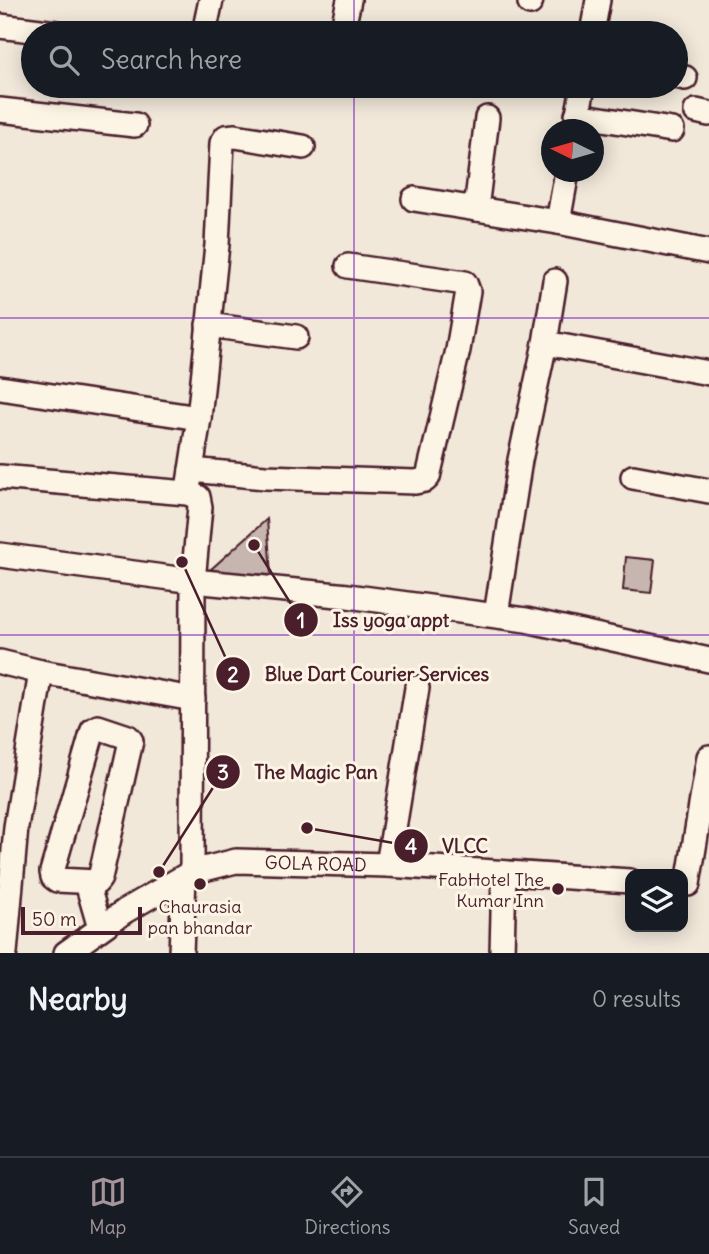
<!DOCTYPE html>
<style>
body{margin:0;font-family:Delius,sans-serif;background:#242831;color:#f1f3f6}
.controls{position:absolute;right:21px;bottom:21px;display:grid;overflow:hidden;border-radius:14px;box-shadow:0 4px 18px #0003}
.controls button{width:63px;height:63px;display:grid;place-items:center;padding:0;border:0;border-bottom:2px solid #363941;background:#171b24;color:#f1f3f6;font:35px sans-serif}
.compass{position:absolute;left:541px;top:119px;width:63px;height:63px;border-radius:50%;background:#171b24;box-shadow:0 4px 18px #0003;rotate:275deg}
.scale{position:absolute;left:21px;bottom:18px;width:121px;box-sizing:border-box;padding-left:7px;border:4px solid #4a1f2b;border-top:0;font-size:19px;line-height:24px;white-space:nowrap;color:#4a1f2b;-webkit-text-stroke:5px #fcf5e5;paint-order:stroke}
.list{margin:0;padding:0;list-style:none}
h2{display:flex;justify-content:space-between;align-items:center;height:91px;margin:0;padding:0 28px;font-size:30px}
h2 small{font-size:23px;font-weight:400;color:#9ea1a6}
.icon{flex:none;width:38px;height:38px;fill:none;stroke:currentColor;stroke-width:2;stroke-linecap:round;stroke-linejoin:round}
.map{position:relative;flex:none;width:709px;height:953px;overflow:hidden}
.search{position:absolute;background:#171b24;box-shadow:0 4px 18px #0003;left:21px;right:21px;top:21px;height:77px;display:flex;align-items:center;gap:18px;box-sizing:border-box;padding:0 24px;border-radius:38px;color:#9ea1a6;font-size:26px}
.sheet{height:203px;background:#171b24}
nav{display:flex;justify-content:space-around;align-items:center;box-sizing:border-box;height:98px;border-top:2px solid #363941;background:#171b24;font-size:19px;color:#9ea1a6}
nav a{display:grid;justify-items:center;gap:4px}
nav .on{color:#a6949b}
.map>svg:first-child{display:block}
</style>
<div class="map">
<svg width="709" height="953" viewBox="0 0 709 953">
<rect width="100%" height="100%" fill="#f1e8da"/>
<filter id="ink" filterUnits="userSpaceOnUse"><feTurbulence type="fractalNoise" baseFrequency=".0143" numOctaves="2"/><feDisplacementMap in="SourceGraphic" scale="14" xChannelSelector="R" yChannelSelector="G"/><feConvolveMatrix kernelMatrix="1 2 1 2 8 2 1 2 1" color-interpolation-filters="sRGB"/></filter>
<g filter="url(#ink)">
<!-- building -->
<g fill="#c7b6af" stroke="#4a1f2b" stroke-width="2">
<path d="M267 519 271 575 209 571Z"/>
<path d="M626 557 655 560 651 593 623 590Z"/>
</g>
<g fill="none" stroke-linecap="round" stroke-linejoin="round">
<defs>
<g id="minor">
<path d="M530 3 531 0"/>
<path d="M0 26 56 33"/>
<path d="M204 33 211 0"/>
<path d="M342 33 349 0"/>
<path d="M592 33 598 0"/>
<path d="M676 76 685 78"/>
<path d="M0 110 135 125"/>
<path d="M696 111 709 114"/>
<path d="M577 115 672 130"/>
<path d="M575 130 583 86"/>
<path d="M414 199 558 222 709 252"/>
<path d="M476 209 487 118"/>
<path d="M558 222 567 172"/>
<path d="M208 325 296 337"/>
<path d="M545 343 709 373"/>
<path d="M0 388 199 418"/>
<path d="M191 470 265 477 415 482 425 480 428 477 458 350 468 291 465 283 348 266"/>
<path d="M0 477 187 493 198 497 200 507 193 581 192 872"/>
<path d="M633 477 709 491"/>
<path d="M189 483 199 418 217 245 222 143 226 137 235 136 303 147"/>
<path d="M0 555 193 581 348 596 526 620 709 660"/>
<path d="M496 615 520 460 545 343 555 281"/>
<path d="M0 662 41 672 193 699"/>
<path d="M98 727 128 737 131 741 100 878 97 882 57 880 53 877 52 872 93 730Z"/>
<path d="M388 865 417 688"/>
<path d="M87 883 100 928"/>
<path d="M688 884 709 757"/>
<path d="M5 953 16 827 41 672"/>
<path id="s1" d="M66 953 125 911 192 872 236 861 388 865 630 881"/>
<path d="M181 953 184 877"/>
<path d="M502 953 504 873"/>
</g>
</defs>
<!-- minor casing -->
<use href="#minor" stroke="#4a1f2b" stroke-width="28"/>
<!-- minor -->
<use href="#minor" stroke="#fcf5e5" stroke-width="23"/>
</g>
</g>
<!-- grid -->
<path fill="none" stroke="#7b2cbf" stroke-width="2" stroke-opacity="0.55" d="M354 0V33M354 86V953M0 318H709M0 635H709"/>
<!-- markers -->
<g fill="#4a1f2b" stroke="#fcf5e5" stroke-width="2.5">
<circle cx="200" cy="884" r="7"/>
<circle cx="558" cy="889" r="7"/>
</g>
<g text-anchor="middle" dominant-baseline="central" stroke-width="6" stroke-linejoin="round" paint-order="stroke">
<!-- street labels -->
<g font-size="18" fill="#4a1f2b" stroke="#fcf5e5">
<text stroke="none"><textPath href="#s1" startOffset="275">GOLA ROAD</textPath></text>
</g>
<!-- poi labels -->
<g font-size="18" fill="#4a1f2b" stroke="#fcf5e5" text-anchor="end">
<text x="544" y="879">FabHotel The<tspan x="544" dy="21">Kumar Inn</tspan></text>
<text x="200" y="906" text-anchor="middle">Chaurasia<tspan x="200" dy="21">pan bhandar</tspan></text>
</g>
</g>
<!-- callouts -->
<path fill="none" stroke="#4a1f2b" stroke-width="2.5" d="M254 545L301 620M182 562L233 674M159 872L223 772M307 828L411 846"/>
<g fill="#4a1f2b" stroke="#fcf5e5" stroke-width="2.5">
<circle cx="254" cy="545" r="7"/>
<circle cx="182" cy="562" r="7"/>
<circle cx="159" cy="872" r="7"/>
<circle cx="307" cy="828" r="7"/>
<circle cx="301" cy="620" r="18"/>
<circle cx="233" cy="674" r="18"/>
<circle cx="223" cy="772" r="18"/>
<circle cx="411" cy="846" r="18"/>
</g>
<g font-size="21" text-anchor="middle" font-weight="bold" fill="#fff">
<text x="301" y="628">1</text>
<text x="233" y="682">2</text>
<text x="223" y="780">3</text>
<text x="411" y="854">4</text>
</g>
<g font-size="19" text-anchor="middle" font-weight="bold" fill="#4a1f2b" stroke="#fcf5e5" stroke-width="6" stroke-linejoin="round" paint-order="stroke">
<text x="391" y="627">Iss yoga appt</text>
<text x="377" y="681">Blue Dart Courier Services</text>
<text x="316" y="779">The Magic Pan</text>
<text x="465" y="853">VLCC</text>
</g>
</svg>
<div class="controls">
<button><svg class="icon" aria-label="layers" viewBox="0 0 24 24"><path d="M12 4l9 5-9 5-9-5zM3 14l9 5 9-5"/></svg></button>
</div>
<svg class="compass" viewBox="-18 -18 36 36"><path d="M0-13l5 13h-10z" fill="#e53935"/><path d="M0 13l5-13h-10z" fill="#9ea1a6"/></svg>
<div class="scale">50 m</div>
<div class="search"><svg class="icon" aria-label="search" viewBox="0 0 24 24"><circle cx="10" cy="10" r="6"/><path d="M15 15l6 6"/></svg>Search here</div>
</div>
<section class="sheet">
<h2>Nearby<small>0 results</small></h2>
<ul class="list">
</ul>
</section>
<nav>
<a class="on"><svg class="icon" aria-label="map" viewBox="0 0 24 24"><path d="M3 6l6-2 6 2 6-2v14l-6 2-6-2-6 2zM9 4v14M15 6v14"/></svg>Map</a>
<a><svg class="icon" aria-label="directions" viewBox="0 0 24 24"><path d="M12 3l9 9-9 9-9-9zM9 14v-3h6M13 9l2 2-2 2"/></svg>Directions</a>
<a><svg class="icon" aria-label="saved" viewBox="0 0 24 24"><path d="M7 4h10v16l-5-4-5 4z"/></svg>Saved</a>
</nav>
